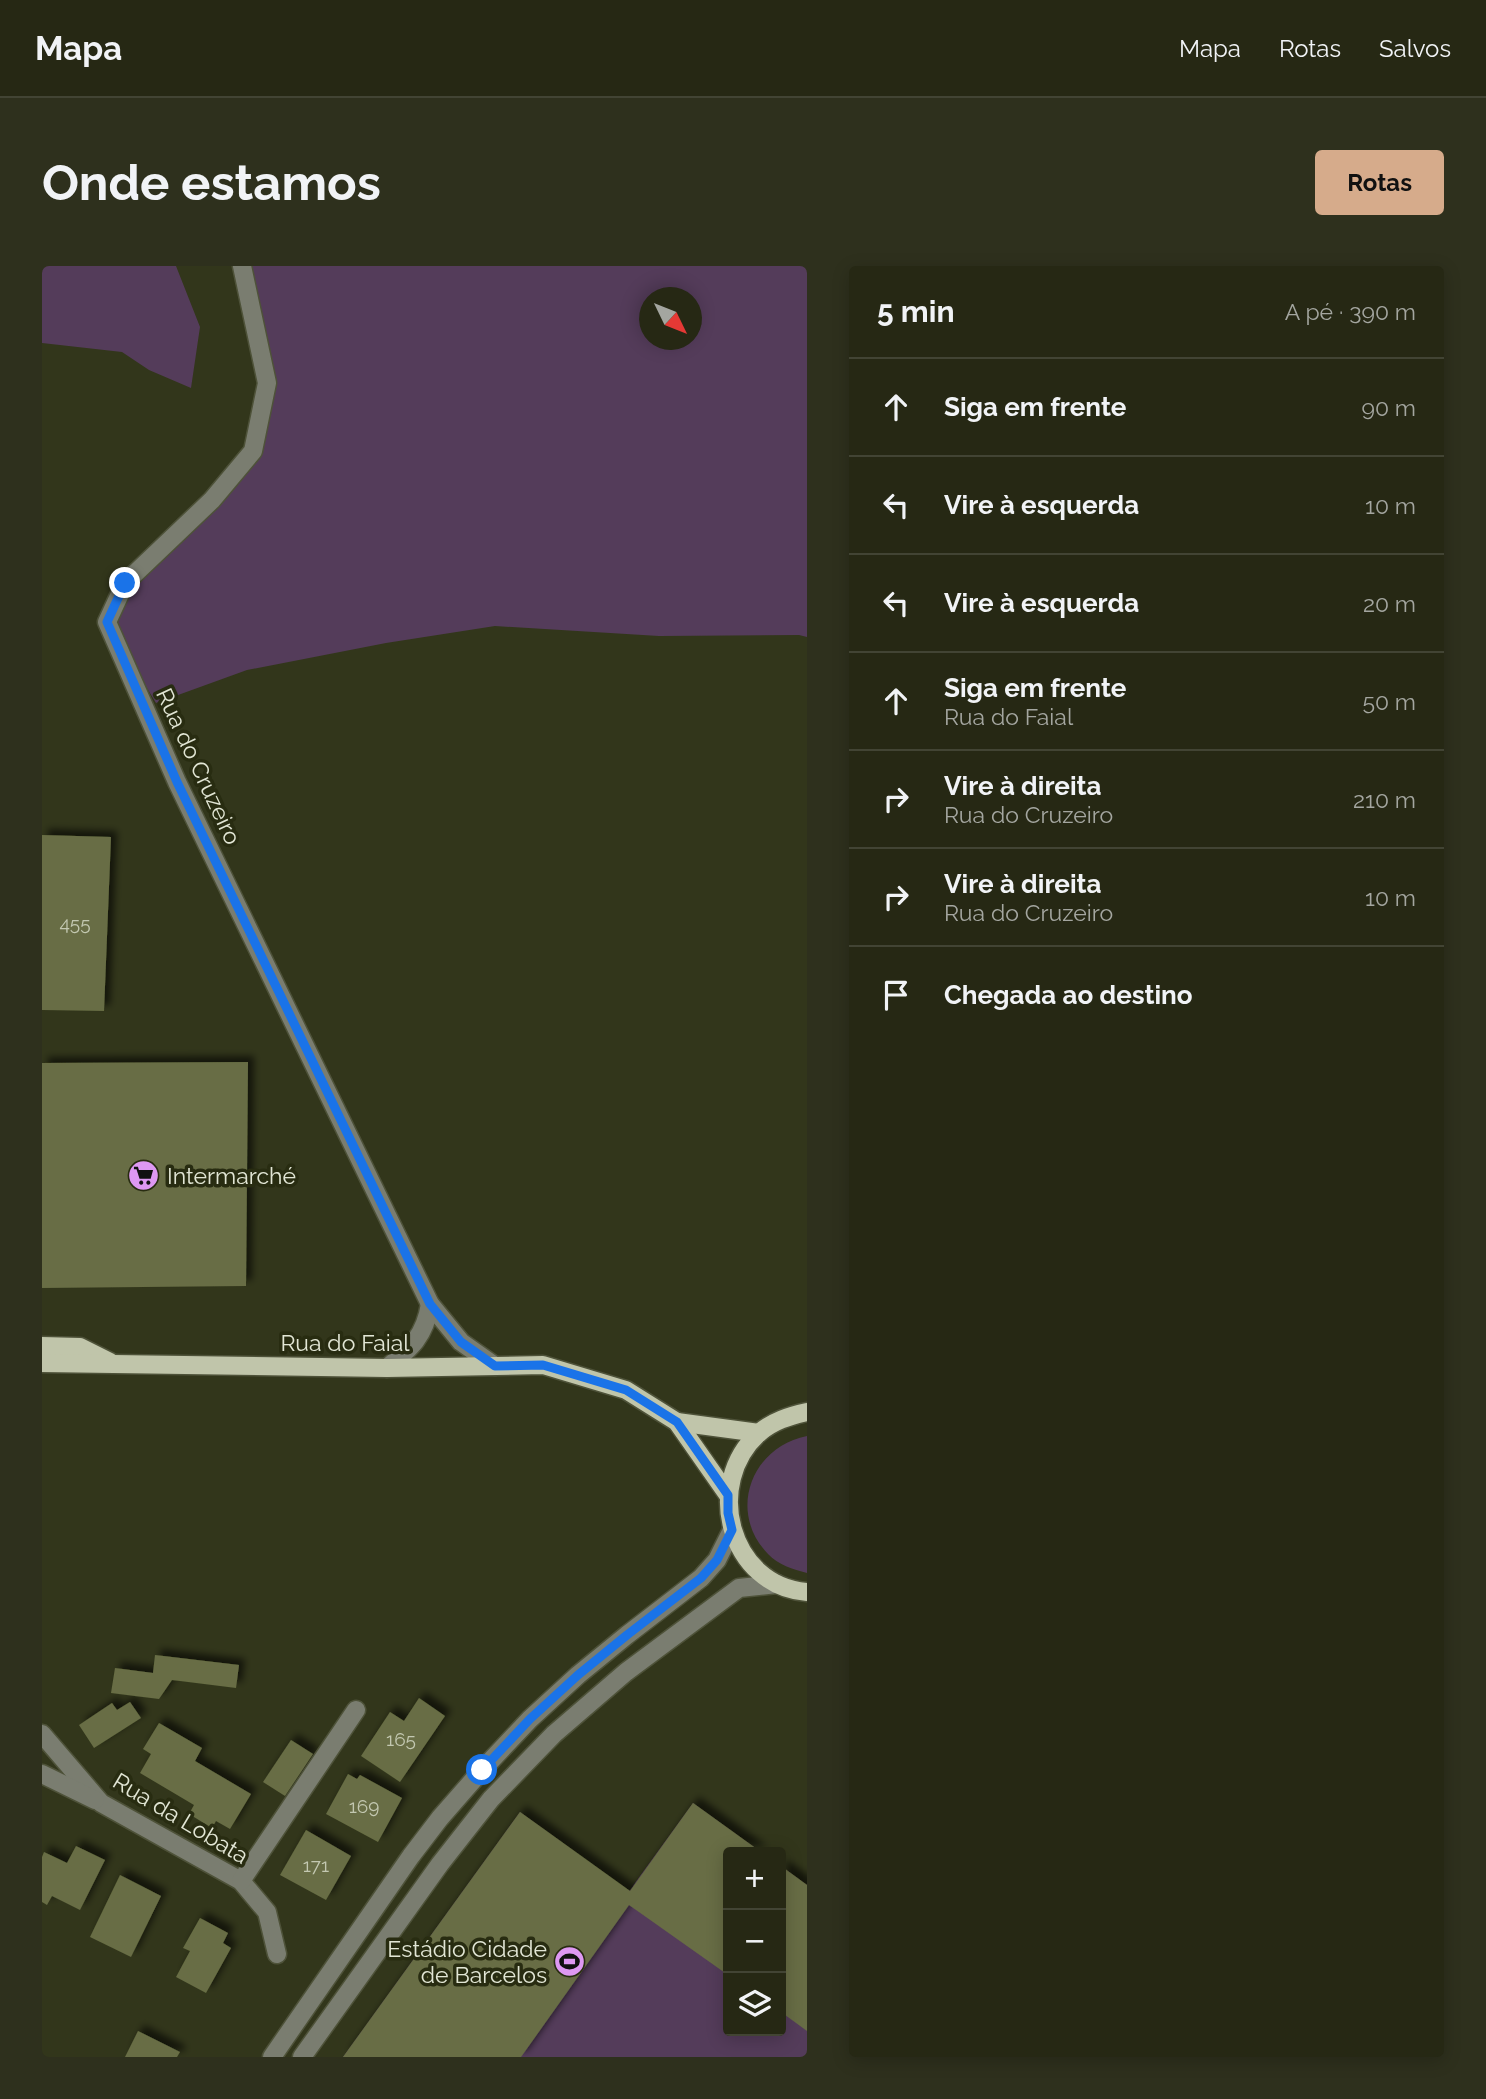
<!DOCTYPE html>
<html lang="pt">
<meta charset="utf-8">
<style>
body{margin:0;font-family:Raleway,sans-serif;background:#2e301d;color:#f1f3f6}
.controls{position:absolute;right:21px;bottom:21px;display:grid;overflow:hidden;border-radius:7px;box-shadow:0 4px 18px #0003}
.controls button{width:63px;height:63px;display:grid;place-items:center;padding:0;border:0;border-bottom:2px solid #424434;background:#262814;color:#f1f3f6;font:35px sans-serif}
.compass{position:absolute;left:597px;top:21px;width:63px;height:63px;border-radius:50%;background:#262814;box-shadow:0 4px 18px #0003;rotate:133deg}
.stop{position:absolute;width:21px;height:21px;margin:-16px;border:5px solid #1a73e8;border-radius:50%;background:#fff}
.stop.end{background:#1a73e8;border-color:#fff;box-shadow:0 2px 7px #0008}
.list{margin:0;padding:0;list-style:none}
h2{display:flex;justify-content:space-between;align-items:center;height:91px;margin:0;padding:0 28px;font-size:30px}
h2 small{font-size:23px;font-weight:400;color:#a4a6a0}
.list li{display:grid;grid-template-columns:46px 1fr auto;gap:21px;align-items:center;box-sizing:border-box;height:98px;padding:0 28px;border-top:2px solid #424434}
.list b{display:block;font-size:26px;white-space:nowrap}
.list p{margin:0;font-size:23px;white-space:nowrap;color:#a4a6a0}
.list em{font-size:23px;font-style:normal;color:#a4a6a0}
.icon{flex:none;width:38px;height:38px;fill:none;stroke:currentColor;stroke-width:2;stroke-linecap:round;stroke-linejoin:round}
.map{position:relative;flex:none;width:765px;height:1791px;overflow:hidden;border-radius:7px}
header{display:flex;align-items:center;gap:42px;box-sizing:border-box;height:98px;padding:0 35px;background:#262814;border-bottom:2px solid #424434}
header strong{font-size:33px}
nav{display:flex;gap:38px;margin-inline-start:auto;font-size:24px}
.intro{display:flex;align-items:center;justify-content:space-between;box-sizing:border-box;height:168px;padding:0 42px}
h1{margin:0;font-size:49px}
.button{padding:18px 32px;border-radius:7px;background:#d6ab8b;color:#111;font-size:24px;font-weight:700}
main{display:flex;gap:42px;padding:0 42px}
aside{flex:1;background:#262814;border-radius:7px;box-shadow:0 4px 18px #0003}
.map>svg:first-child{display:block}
</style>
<header>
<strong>Mapa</strong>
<nav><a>Mapa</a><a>Rotas</a><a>Salvos</a></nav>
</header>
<div class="intro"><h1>Onde estamos</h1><a class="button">Rotas</a></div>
<main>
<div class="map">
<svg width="765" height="1791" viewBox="0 0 765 1791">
<defs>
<filter id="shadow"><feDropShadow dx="6" dy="-6" stdDeviation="3.5" flood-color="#0009"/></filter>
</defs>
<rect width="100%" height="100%" fill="#32361b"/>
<!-- green -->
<g fill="#543c5a" fill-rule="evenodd">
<path d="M0 0H134L158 61 149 122 107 104 80 86 0 77Z"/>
<path d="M200 0H765V371L757 369 617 370 453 360 344 377 205 404 114 437 65 356 83 317 211 185 225 117ZM608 32H650V74H608Z"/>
<path d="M765 1170V1307C751 1303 736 1299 726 1288 685 1246 709 1181 765 1170Z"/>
<path d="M651 1537 719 1586H686V1765H739V1600L765 1619V1791H301L478 1546 587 1625Z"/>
</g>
<!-- building -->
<g fill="#676d44" filter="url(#shadow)">
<path d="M0 569 69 571 62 745 0 744Z"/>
<path d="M206 796 204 1020 0 1022V797Z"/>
<path d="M113 1389 197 1399 194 1422 130 1414 117 1433 69 1427 73 1402 111 1407Z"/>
<path d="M377 1432 403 1450 358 1516 319 1490 348 1446 362 1455Z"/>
<path d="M88 1436 99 1452 52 1482 37 1459 70 1437 75 1444Z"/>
<path d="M117 1457 160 1482 153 1495 209 1528 188 1563 174 1555 170 1562 147 1548 152 1539 98 1507 109 1488 101 1483Z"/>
<path d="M249 1474 271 1488 243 1530 221 1516Z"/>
<path d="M306 1508 315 1513 318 1509 360 1532 336 1576 284 1548Z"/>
<path d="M651 1537 719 1586H686V1709L587 1639 479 1791H301L478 1546 588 1625Z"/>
<path d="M264 1564 309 1590 284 1634 238 1609Z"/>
<path d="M34 1580 63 1594 38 1644 10 1630 5 1639 0 1636V1591L2 1586 25 1597Z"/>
<path d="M739 1600 765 1619V1765L739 1746Z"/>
<path d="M78 1609 119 1630 89 1691 48 1671Z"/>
<path d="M158 1652 186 1667 181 1677 189 1682 164 1727 134 1711 148 1685 141 1682Z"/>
<path d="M96 1765 138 1786 135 1791H83Z"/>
</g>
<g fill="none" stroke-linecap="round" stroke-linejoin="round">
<defs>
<g id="minor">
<path d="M200 0 225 117 211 185 170 234 83 317 65 356 135 516 388 1038 419 1076 453 1100"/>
<path d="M345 1102C369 1082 383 1070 388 1038"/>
<path d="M0 1468 59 1537 199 1615 225 1646 235 1688"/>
<path d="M0 1508 53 1534"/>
<path d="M199 1615 314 1444"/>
<path d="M230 1791 369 1590 398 1552 440 1504 488 1453 536 1409 585 1369 659 1312 675 1294 690 1264"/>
<path d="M260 1791 398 1598 449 1533 512 1468 584 1406 697 1322 735 1318"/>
</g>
<g id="major">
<path d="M0 1080 38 1081 68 1096"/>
<path d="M0 1097 345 1102 501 1099 584 1124 635 1156 686 1229"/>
<path d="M765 1146C747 1150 731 1155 717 1167 661 1217 687 1320 765 1326"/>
<path d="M635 1156 717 1167"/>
</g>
</defs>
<!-- minor casing -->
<use href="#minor" stroke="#4e5239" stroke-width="21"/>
<!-- major casing -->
<use href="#major" stroke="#4e5239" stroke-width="21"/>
<!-- minor -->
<use href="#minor" stroke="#7a7d70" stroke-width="18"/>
<!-- major -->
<use href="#major" stroke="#c0c5aa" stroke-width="18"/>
</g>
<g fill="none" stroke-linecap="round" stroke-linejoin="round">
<!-- route -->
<path stroke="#1a73e8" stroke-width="9" d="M83 317 65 356 135 516 388 1038 419 1076 453 1100 501 1099 584 1124 635 1156 686 1229V1247L690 1264 675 1294 659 1312 585 1369 536 1409 488 1453 440 1504"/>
</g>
<!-- icons -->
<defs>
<symbol id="supermarket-disc" viewBox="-11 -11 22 22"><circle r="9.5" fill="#de98f2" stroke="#282c11"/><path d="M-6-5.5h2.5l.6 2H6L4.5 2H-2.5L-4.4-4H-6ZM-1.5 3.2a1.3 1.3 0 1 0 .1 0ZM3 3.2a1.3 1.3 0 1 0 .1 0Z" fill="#111"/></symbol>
<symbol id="stadium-disc" viewBox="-11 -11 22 22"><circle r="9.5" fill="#de98f2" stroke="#282c11"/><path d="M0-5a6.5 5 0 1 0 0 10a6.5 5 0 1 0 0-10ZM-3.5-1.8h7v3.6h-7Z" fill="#111"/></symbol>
</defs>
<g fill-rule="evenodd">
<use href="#supermarket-disc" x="84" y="892" width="35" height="35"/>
<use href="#stadium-disc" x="510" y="1678" width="35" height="35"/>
</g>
<g text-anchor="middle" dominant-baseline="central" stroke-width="7" stroke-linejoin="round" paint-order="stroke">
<!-- number labels -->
<g font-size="19" fill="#c3c8b1">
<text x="33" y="657">455</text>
<text x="359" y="1473">165</text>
<text x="322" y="1540">169</text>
<text x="274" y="1599">171</text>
</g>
<!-- street labels -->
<g font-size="23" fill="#e2e6d5" stroke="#282c11">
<text transform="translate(157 500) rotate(65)">Rua do Cruzeiro</text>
<text x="303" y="1076">Rua do Faial</text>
<text transform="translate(139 1552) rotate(31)">Rua da Lobata</text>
</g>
<!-- poi labels -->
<g font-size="23" fill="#e2e6d5" stroke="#282c11" text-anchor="start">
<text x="125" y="909">Intermarché</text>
<text x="505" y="1682" text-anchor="end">Estádio Cidade<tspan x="505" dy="26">de Barcelos</tspan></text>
</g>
</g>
</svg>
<div class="controls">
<button>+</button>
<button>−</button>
<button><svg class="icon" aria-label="layers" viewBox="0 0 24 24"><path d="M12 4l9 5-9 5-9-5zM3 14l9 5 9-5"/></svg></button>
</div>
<svg class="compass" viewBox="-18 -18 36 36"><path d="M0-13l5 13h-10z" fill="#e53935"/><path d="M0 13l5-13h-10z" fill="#a4a6a0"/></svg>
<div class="stop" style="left:440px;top:1504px"></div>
<div class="stop end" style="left:83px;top:317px"></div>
</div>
<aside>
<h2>5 min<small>A pé · 390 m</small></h2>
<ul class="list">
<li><svg class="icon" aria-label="ahead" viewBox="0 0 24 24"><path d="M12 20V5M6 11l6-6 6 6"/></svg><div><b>Siga em frente</b></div><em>90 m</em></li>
<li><svg class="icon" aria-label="left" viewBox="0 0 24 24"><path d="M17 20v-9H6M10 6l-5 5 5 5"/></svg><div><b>Vire à esquerda</b></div><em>10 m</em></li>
<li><svg class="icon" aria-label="left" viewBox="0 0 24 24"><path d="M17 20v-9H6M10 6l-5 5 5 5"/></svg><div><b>Vire à esquerda</b></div><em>20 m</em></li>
<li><svg class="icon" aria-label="ahead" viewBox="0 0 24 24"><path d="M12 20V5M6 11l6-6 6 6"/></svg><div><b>Siga em frente</b><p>Rua do Faial</p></div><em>50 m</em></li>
<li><svg class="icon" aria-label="right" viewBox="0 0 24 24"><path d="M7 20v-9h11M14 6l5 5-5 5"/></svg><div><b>Vire à direita</b><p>Rua do Cruzeiro</p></div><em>210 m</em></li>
<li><svg class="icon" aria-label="right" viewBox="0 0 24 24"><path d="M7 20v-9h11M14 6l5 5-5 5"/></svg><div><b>Vire à direita</b><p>Rua do Cruzeiro</p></div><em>10 m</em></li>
<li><svg class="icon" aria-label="arrive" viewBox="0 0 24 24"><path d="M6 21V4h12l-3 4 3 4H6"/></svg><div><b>Chegada ao destino</b></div></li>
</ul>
</aside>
</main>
